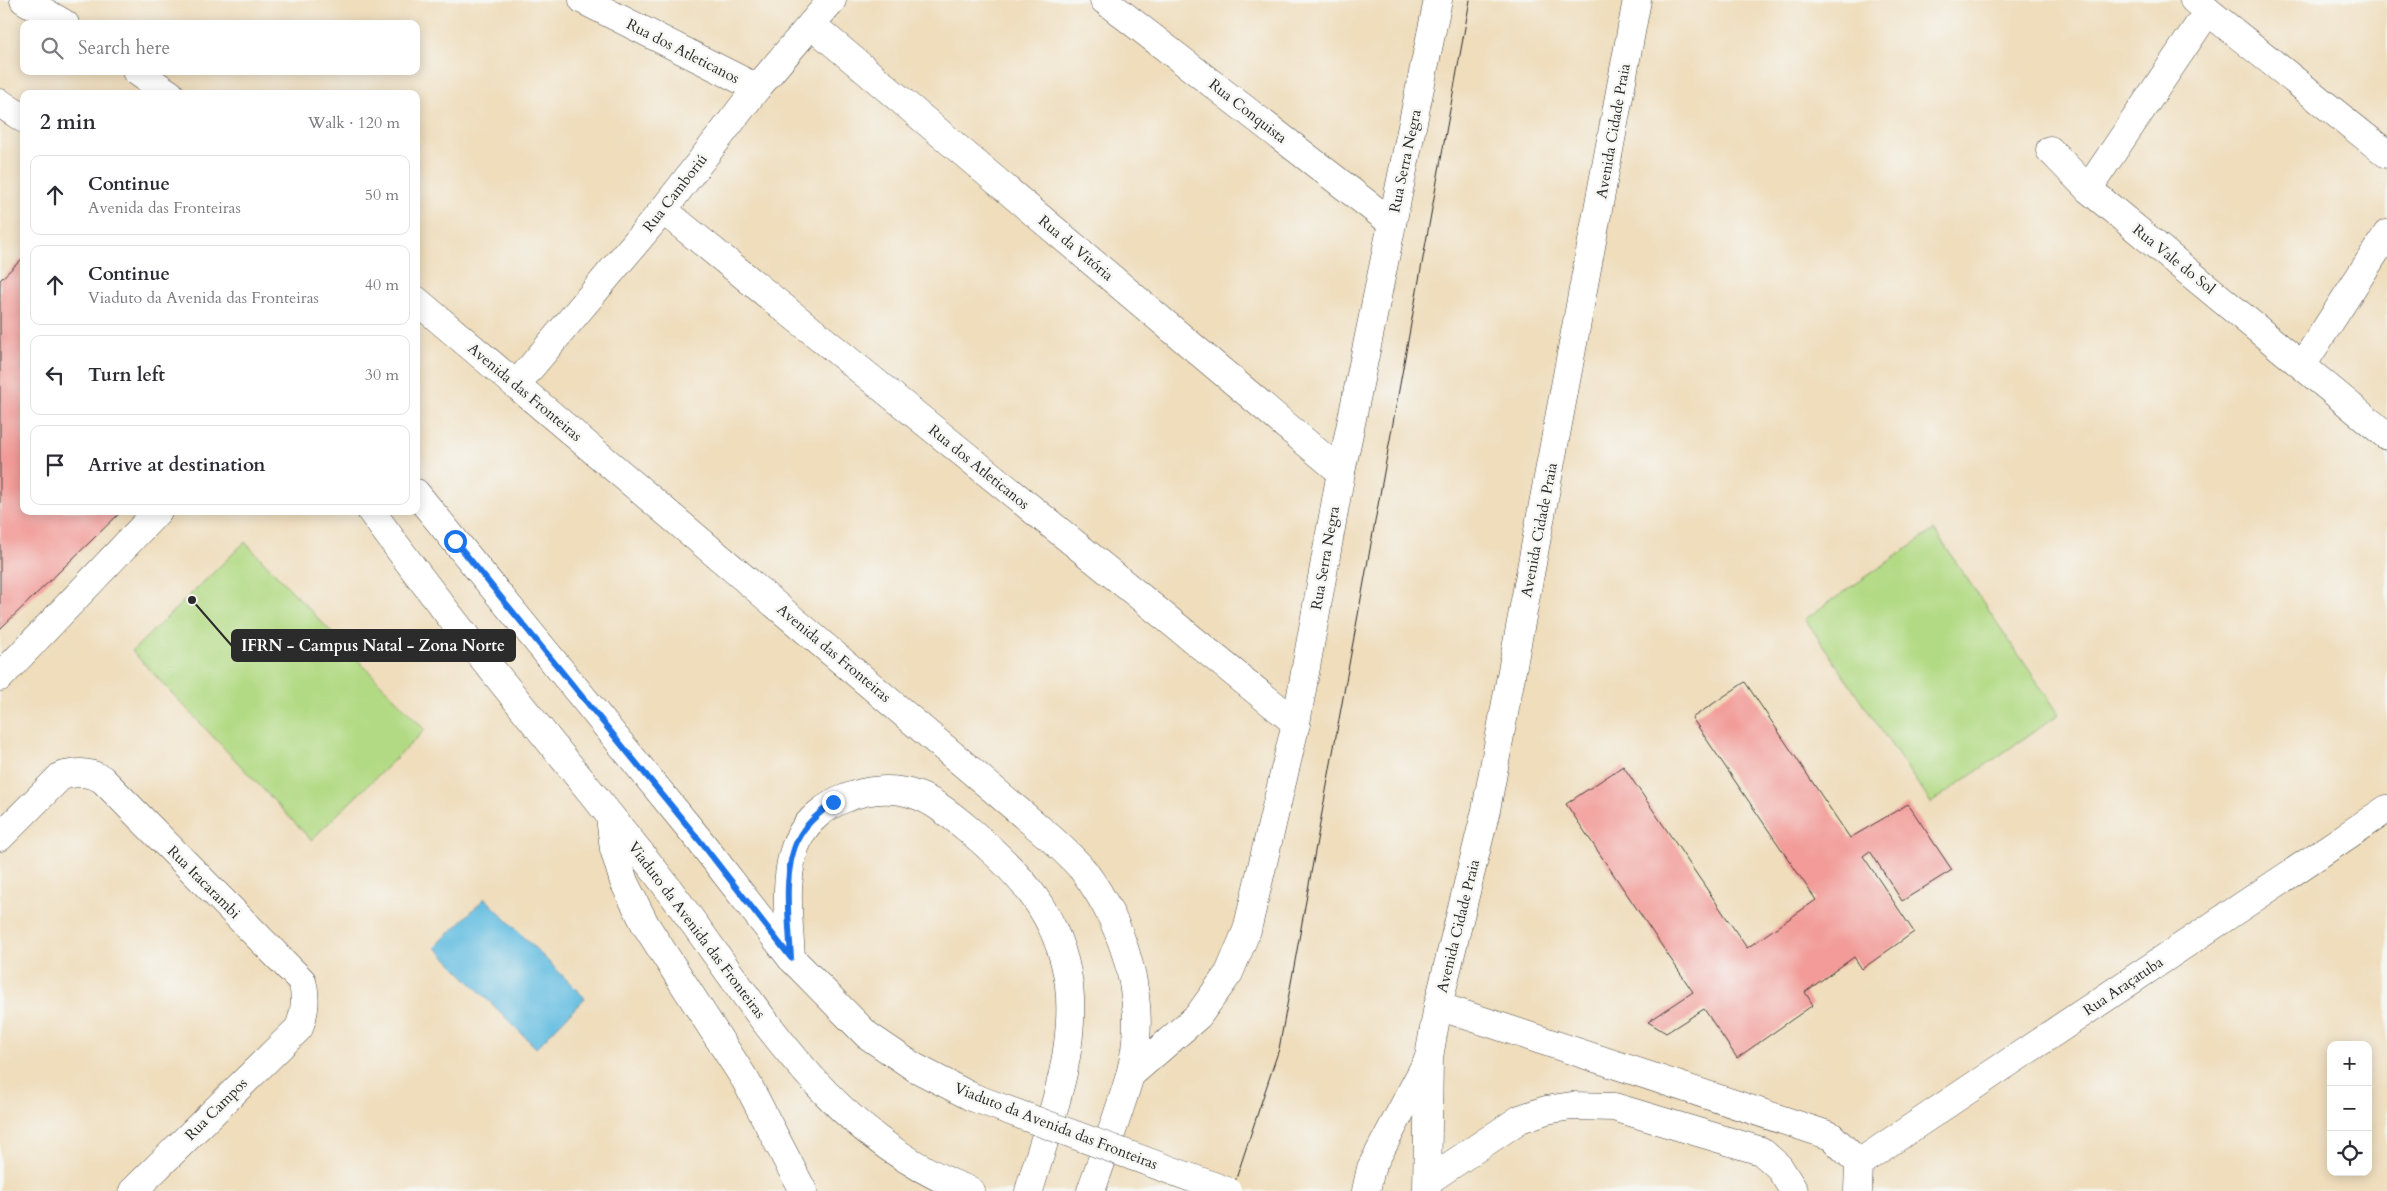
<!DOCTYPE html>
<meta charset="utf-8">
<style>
body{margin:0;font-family:Cardo,serif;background:#f7f7f7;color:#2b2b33}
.controls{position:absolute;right:15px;bottom:15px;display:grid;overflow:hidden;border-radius:10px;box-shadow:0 2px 12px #0003}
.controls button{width:45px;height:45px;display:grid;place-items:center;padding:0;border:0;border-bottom:1px solid #e1e1e2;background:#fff;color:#2b2b33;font:25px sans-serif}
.stop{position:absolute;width:15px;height:15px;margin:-11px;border:4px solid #1a73e8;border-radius:50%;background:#fff}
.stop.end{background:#1a73e8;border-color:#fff;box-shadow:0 1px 5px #0008}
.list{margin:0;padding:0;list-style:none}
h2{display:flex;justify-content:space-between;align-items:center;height:65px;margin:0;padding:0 20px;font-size:21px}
h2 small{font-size:16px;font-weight:400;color:#7c7c81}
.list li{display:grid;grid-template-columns:32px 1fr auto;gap:15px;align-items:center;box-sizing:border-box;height:80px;margin:0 10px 10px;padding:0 10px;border:1px solid #e1e1e2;border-radius:10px}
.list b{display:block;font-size:19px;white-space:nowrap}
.list p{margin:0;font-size:16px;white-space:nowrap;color:#7c7c81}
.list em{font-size:16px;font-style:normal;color:#7c7c81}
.icon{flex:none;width:28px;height:28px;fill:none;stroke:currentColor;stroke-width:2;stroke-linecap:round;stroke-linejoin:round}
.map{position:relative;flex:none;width:2387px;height:1191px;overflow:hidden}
.search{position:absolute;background:#fff;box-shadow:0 2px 12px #0003;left:20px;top:20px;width:400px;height:55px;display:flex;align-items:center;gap:12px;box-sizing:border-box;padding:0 18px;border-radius:10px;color:#7c7c81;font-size:19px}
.panel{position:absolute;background:#fff;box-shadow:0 2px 12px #0003;left:20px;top:90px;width:400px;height:425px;border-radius:10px}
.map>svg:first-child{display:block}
</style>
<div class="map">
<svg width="2387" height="1191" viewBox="0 0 2387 1191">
<rect width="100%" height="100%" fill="#f6f6f2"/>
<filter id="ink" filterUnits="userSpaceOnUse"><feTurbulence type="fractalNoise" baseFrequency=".02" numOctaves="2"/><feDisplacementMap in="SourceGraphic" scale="10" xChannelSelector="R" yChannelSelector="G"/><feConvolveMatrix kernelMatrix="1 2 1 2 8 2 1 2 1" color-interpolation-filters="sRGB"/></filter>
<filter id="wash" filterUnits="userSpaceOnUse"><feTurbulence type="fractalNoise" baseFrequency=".0096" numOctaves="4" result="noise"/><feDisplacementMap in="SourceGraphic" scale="20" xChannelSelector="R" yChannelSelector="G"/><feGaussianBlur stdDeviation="1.12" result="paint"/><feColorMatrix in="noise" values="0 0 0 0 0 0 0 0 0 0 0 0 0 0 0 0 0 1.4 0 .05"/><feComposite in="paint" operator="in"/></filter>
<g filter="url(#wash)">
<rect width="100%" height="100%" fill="#efddbc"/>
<!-- green -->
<g fill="#b2da84" stroke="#6e8258">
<path d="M1934 530 2059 714 1931 803 1805 619Z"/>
<path d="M245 542 425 730 311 840 132 651Z"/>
</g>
<!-- water -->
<path fill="#63bde1" stroke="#477486" d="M485 898 585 998 536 1048 435 947Z"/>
<g id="blocks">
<!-- building -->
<g fill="#f29b98">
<path d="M24 257V511H122L0 629V280Z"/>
<path d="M1745 682 1850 838 1908 804 1952 870 1902 901 1870 851 1863 856 1914 932 1862 969 1854 957 1805 992 1813 1005 1737 1058 1704 1009 1666 1033 1648 1022 1693 992 1566 804 1623 766 1747 948 1816 900 1692 718Z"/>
</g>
</g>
</g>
<g filter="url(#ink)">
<use href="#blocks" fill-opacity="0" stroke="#484641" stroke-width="1"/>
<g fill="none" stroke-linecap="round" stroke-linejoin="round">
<defs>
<g id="minor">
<path d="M583 0 757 88"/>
<path d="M1104 0 1392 223"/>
<path d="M2194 0 2387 154"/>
<path d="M812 25 1341 472"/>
<path d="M2050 150 2088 189 2387 436"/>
<path d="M2088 189 2208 11"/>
<path d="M663 210 1296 723"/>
<path d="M2303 364 2387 234"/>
<path d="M516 385 663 210 757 88 832 0"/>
<path d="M0 677 158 511"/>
<path d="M0 837 61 776C76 772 88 771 102 779L302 981C307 998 305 1012 299 1028L133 1191"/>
<path d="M1130 1075 1198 1016 1229 973 1247 930 1296 723 1341 472 1438 0"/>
<path d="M1859 1163 2387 809"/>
</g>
<g id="major">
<path d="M24 0 65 24"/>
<path d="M136 71 170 94"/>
<path d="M0 103 24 119"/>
<path d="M416 300 1053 840C1063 850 1074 859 1083 870 1126 927 1149 1005 1130 1075 1119 1114 1104 1153 1091 1191"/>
<path d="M416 493 700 841 791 958 867 1035 914 1067 972 1097"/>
<path d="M371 511C459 633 556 748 650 865 746 985 818 1135 971 1191"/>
<path d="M610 817 614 849 624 882 645 924 746 1081 803 1191"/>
<path d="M791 958C789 922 782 872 799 838 808 819 827 805 846 798 868 789 893 787 916 795 933 800 956 819 969 830 1020 873 1060 916 1069 985 1077 1055 1048 1125 1029 1191"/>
<path d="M1438 1006 1831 1136 1859 1163 1858 1191"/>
<path d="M1429 1180 1520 1119 1546 1110 1572 1106 1614 1107 1761 1151 1779 1167 1794 1191"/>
<path d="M1366 1191 1371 1168 1428 1060"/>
<path d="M1427 1191 1429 1057 1438 1006 1486 810 1637 0"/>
</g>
</defs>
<!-- minor casing -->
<use href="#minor" stroke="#484641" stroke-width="29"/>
<!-- major casing -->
<use href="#major" stroke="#484641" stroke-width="29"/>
<!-- minor -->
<use href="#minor" stroke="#fff" stroke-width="28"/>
<!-- major -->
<use href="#major" stroke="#fff" stroke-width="28"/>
<!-- tram -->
<path stroke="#2b2b2b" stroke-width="1" d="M1232 1191 1279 1049 1470 0"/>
<defs>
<path id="major-bridge" d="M972 1097 1227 1191"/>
</defs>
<!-- major-bridge casing -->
<use href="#major-bridge" stroke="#484641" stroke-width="29" stroke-linecap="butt"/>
<!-- major-bridge -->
<use href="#major-bridge" stroke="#fff" stroke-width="28"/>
</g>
</g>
<g fill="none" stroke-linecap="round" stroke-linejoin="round" filter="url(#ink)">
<!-- route -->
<path stroke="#1a73e8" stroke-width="6" d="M455 541 700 841 791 958C789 922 782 872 798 839 806 823 820 813 833 802"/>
</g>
<g text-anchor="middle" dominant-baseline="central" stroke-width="5" stroke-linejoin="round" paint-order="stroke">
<!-- street labels -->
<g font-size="15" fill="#2b2b2b" stroke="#f6f6f2">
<text transform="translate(683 51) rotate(27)">Rua dos Atleticanos</text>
<text transform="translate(1248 111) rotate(38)">Rua Conquista</text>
<text transform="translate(1613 131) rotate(-80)">Avenida Cidade Praia</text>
<text transform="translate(1405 161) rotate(-78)">Rua Serra Negra</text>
<text transform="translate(675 193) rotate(-52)">Rua Camboriú</text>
<text transform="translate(1076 248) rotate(40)">Rua da Vitória</text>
<text transform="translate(2174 259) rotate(39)">Rua Vale do Sol</text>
<text transform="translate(525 392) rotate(40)">Avenida das Fronteiras</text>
<text transform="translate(979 467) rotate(39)">Rua dos Atleticanos</text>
<text transform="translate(1539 530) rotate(-79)">Avenida Cidade Praia</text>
<text transform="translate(1325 558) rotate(-80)">Rua Serra Negra</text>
<text transform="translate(834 653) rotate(40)">Avenida das Fronteiras</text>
<text transform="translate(204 882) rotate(45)">Rua Itacarambi</text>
<text transform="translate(1458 926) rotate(-76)">Avenida Cidade Praia</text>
<text transform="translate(697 930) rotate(53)">Viaduto da Avenida das Fronteiras</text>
<text transform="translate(2123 986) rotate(-34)">Rua Araçatuba</text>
<text transform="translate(216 1109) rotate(-45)">Rua Campos</text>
<text transform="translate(1056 1126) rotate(21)">Viaduto da Avenida das Fronteiras</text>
</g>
</g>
<!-- callouts -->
<path fill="none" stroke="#2b2b2b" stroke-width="2" d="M192 600L232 646"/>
<circle fill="#2b2b2b" stroke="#f6f6f2" stroke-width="2" cx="192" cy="600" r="5"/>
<rect fill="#2b2b2b" stroke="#2b2b2b" stroke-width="2" x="232" y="630" width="283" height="31" rx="5"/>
<g font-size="16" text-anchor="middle" font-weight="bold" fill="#fff">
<text x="373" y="651">IFRN - Campus Natal - Zona Norte</text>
</g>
</svg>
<div class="controls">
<button>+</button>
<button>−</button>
<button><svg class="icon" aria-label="locate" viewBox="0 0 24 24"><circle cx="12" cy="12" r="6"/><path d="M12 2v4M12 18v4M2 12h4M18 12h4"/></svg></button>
</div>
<div class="stop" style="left:455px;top:541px"></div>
<div class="stop end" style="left:833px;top:802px"></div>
<div class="search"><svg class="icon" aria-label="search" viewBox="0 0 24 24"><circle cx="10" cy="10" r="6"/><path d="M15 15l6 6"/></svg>Search here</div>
<section class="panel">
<h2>2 min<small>Walk · 120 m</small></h2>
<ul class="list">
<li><svg class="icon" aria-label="ahead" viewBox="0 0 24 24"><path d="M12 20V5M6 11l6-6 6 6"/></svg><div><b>Continue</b><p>Avenida das Fronteiras</p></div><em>50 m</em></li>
<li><svg class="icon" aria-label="ahead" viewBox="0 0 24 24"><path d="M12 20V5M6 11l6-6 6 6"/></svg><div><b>Continue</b><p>Viaduto da Avenida das Fronteiras</p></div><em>40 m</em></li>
<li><svg class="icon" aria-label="left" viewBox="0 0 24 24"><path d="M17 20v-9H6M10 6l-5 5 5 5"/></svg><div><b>Turn left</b></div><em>30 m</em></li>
<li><svg class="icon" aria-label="arrive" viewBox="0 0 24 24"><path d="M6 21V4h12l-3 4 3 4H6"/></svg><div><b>Arrive at destination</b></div></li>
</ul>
</section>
</div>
